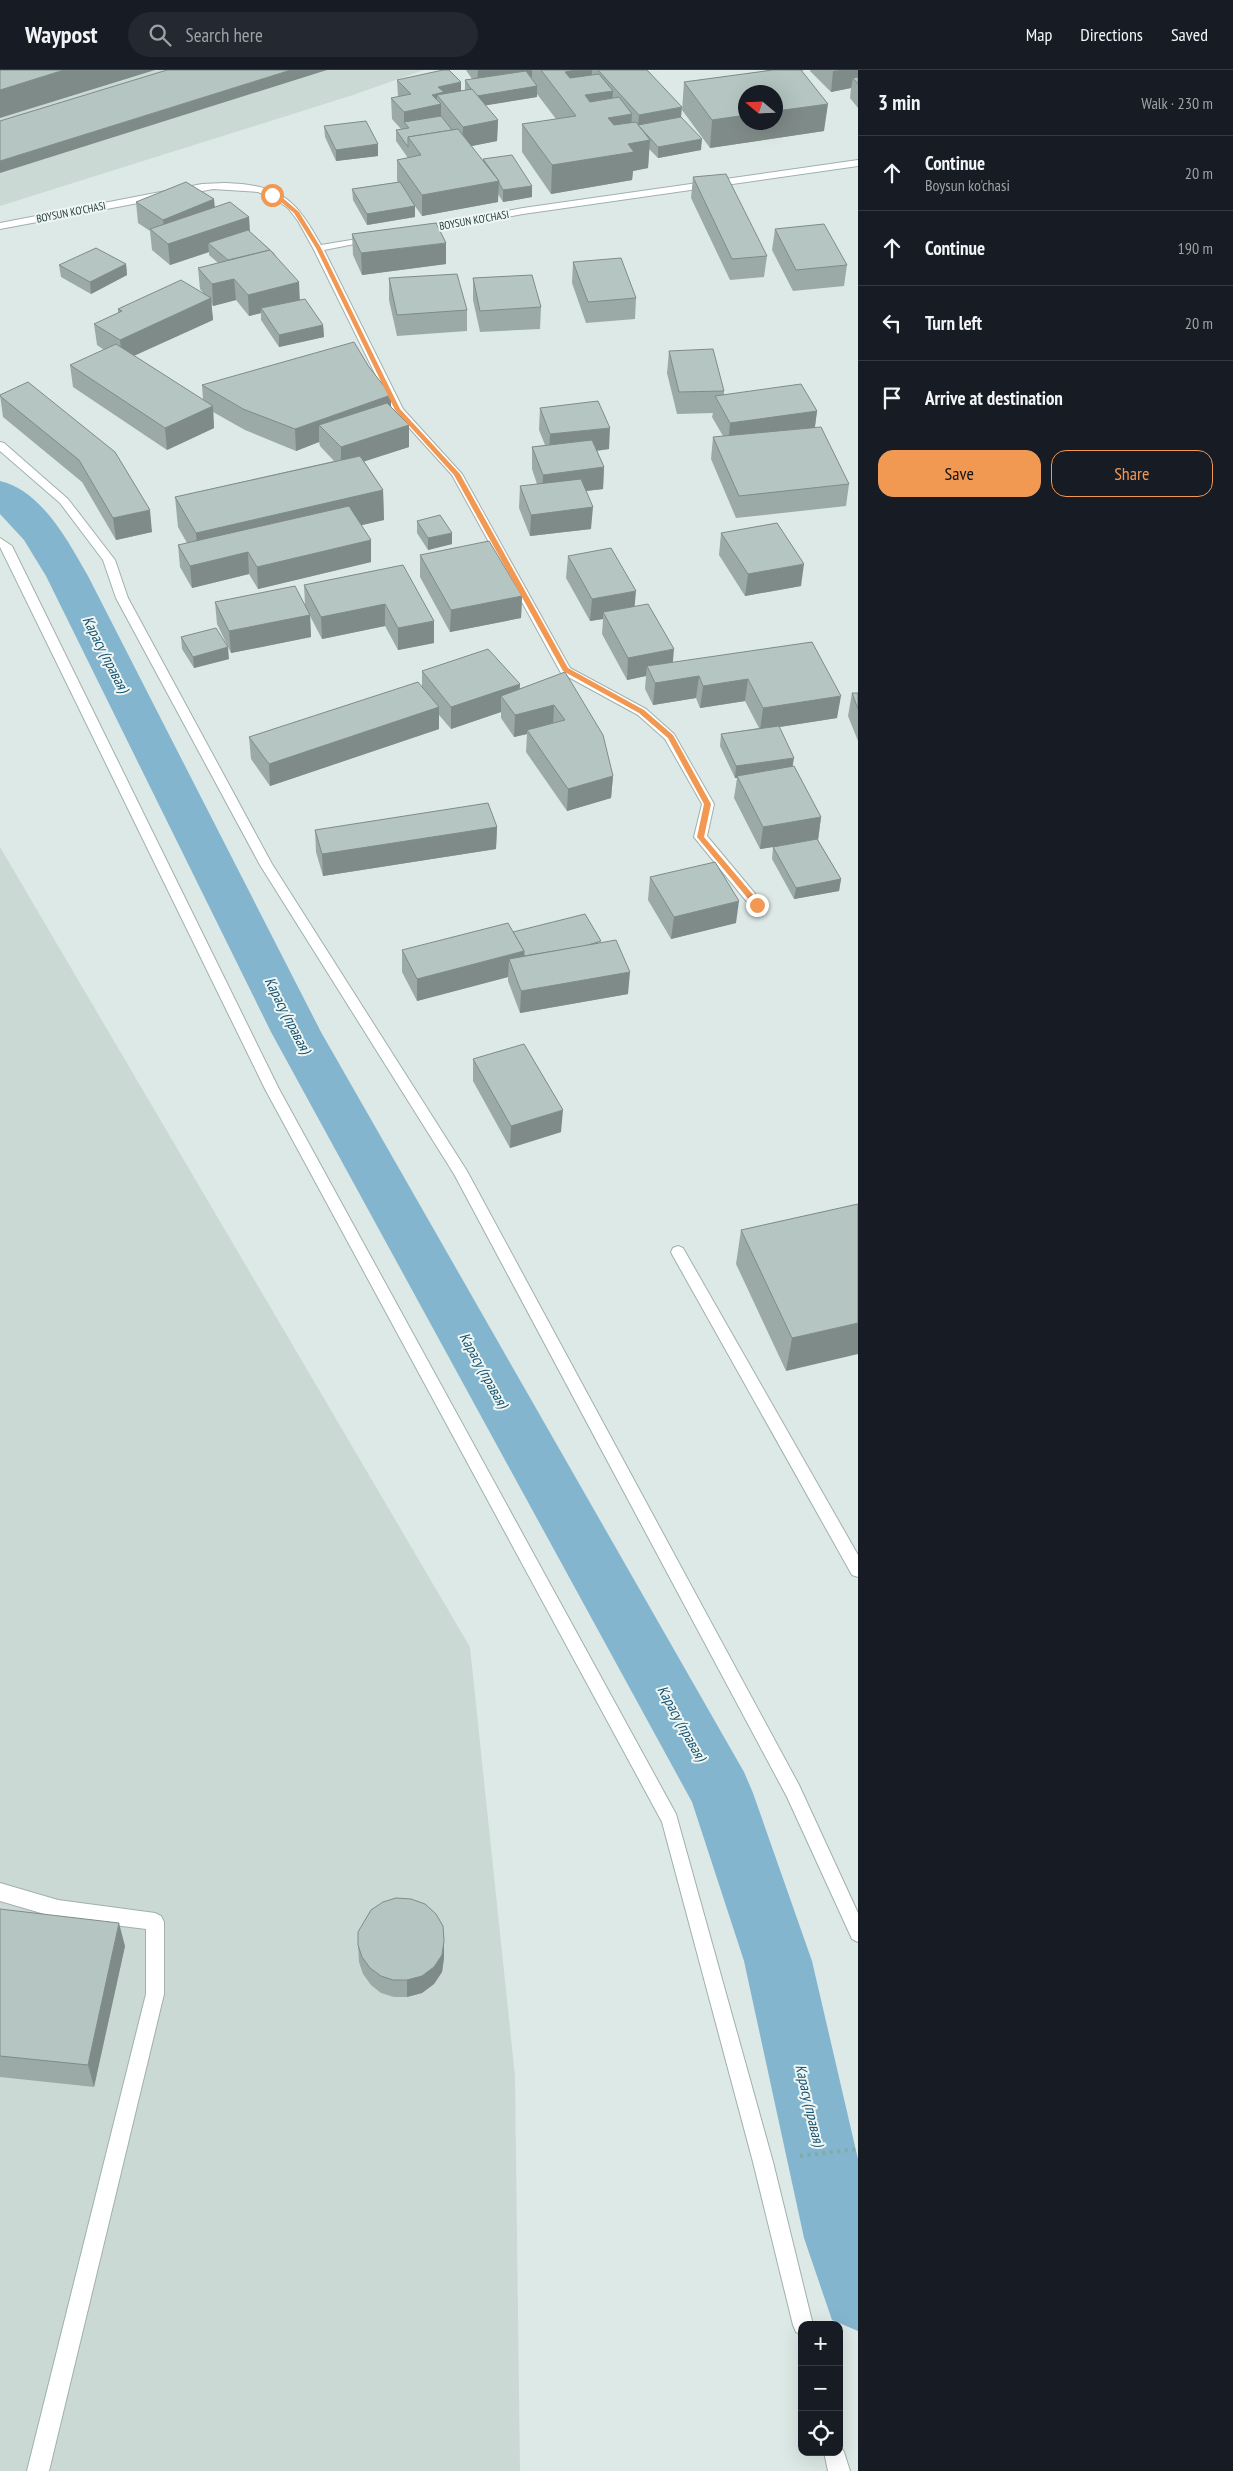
<!DOCTYPE html>
<meta charset="utf-8">
<style>
body{margin:0;font-family:"PT Sans Narrow",sans-serif;background:#242831;color:#f1f3f6}
.controls{position:absolute;right:15px;bottom:15px;display:grid;overflow:hidden;border-radius:10px;box-shadow:0 5px 20px #0002}
.controls button{width:45px;height:45px;display:grid;place-items:center;padding:0;border:0;border-bottom:1px solid #363941;background:#171b24;color:#f1f3f6;font:25px sans-serif}
.compass{position:absolute;left:738px;top:15px;width:45px;height:45px;border-radius:50%;background:#171b24;box-shadow:0 5px 20px #0002;rotate:289deg}
.stop{position:absolute;width:15px;height:15px;margin:-11px;border:4px solid #f19853;border-radius:50%;background:#fff}
.stop.end{background:#f19853;border-color:#fff;box-shadow:0 1px 5px #0008}
.list{margin:0;padding:0;list-style:none}
h2{display:flex;justify-content:space-between;align-items:center;height:65px;margin:0;padding:0 20px;font-size:21px}
h2 small{font-size:16px;font-weight:400;color:#9ea1a6}
.list li{display:grid;grid-template-columns:32px 1fr auto;gap:15px;align-items:center;box-sizing:border-box;height:75px;padding:0 20px;border-top:1px solid #363941}
.list b{display:block;font-size:19px;white-space:nowrap}
.list p{margin:0;font-size:16px;white-space:nowrap;color:#9ea1a6}
.list em{font-size:16px;font-style:normal;color:#9ea1a6}
.actions{display:flex;gap:10px;padding:15px 20px}
.actions a{flex:1;padding:11px 0;border:1px solid #f19853;border-radius:15px;text-align:center;font-size:18px;color:#f19853}
.actions .main{background:#f19853;color:#111}
.icon{flex:none;width:28px;height:28px;fill:none;stroke:currentColor;stroke-width:2;stroke-linecap:round;stroke-linejoin:round}
.map{position:relative;flex:none;width:858px;height:2401px;overflow:hidden}
header{display:flex;align-items:center;gap:30px;box-sizing:border-box;height:70px;padding:0 25px;background:#171b24;border-bottom:1px solid #363941}
header strong{font-size:24px}
nav{display:flex;gap:28px;margin-inline-start:auto;font-size:18px}
.search{width:350px;height:45px;background:#242831;display:flex;align-items:center;gap:12px;box-sizing:border-box;padding:0 18px;border-radius:28px;color:#9ea1a6;font-size:19px}
main{display:flex}
aside{flex:1;background:#171b24}
.map>svg:first-child{display:block}
</style>
<header>
<strong>Waypost</strong>
<div class="search"><svg class="icon" aria-label="search" viewBox="0 0 24 24"><circle cx="10" cy="10" r="6"/><path d="M15 15l6 6"/></svg>Search here</div>
<nav><a>Map</a><a>Directions</a><a>Saved</a></nav>
</header>
<main>
<div class="map">
<svg width="858" height="2401" viewBox="0 0 858 2401">
<rect width="100%" height="100%" fill="#dde9e6"/>
<!-- built -->
<g fill="#cbd9d5">
<path d="M0 0H424L353 25 0 136Z"/>
<path d="M0 777 470 1577 515 2006 520 2401H0Z"/>
</g>
<g fill="none" stroke-linecap="round" stroke-linejoin="round">
<!-- canal -->
<path fill="#84b5cf" fill-rule="evenodd" d="M0 411C42 421 68 471 88 506L321 962 744 1702 753 1723 812 1891 858 2089V2261L832 2250 804 2168 744 1891 692 1732 271 962 46 506 24 470 0 444Z"/>
<defs>
<g id="minor">
<path d="M858 90V96L523 144 419 163 414 160 419 157 523 138Z"/>
<path d="M225 113C280 115 295 128 321 175L375 166V170L324 180 403 339 462 404 570 598 646 639 674 664 714 734 707 766 762 832 764 835 762 838H752L694 767 702 734 665 669 638 645 561 603 452 405 393 340 313 178 298 151 288 138 278 131 258 122 213 119 0 159V153L202 114Z"/>
<path d="M0 372 4 373 68 429 115 490 128 528 272 794 467 1101 799 1715 858 1843V1872L852 1869 787 1727 454 1104 260 795 116 528 103 490 60 433 0 381Z"/>
<path d="M0 468 12 476 279 1019 676 1744 773 2092 813 2255H802V2265L796 2262 793 2255 753 2092 662 1752 265 1019 0 477Z"/>
<path d="M678 1176 683 1178 858 1485V1507L852 1505 673 1186 671 1182 673 1178Z"/>
<path d="M0 1813 58 1830 155 1843 161 1846 164 1852V1924L49 2401H27L146 1924V1859L58 1848 0 1831Z"/>
<path d="M839 2374 844 2382 850 2401H828L824 2382H839Z"/>
</g>
</defs>
<!-- minor casing -->
<use href="#minor" stroke="#a0b0ae" stroke-width="2"/>
<!-- path -->
<path stroke="#7dada7" stroke-width="4" stroke-dasharray="3 4.5" stroke-linecap="butt" d="M800 2086 858 2079"/>
<!-- minor -->
<use href="#minor" fill="#fff" fill-rule="evenodd"/>
</g>
<!-- wall -->
<g fill="#9caaa7">
<path d="M466 0H647L681 47 701 80 658 88 649 79 648 98 633 101 632 110 551 124 522 82V54L556 49 537 24V27L485 35 498 50 497 71 471 76 483 91V89L532 116V127L503 132 498 124V132L422 146 412 132 415 136V147L367 155 353 130 352 119 398 112 397 111V90L408 88 396 71V60L401 59 392 49 391 28 398 27 397 10 461 21 465 20V10L472 9Z"/>
<path d="M765 0H805L801 1 824 61 710 78 682 40 684 12 766 1Z"/>
<path d="M810 0H858V38L850 28 851 18 831 22 810 1Z"/>
<path d="M324 56 378 86 336 91 325 67Z"/>
<path d="M693 107 767 186 764 207 730 210 691 128Z"/>
<path d="M136 132 215 137 249 147 250 162 274 183 300 230 323 255 324 267 279 277 261 250V243L249 246 236 230 213 236 211 233 213 250 134 286 203 330 202 315 369 297 391 325V337L409 355V377L364 391 383 420 384 450 361 455 371 492 258 519 249 504 192 518 180 497 178 475 187 473 178 457 175 427 334 391 320 376 319 372 296 381 245 360 213 342 214 358 167 380 73 317 70 295 104 280 97 275 94 254 118 243V239L204 224 200 219 198 198 218 193 209 185V182L170 195 152 180 150 161 138 153Z"/>
<path d="M775 159 847 195 844 216 793 221 772 180Z"/>
<path d="M352 164 446 194 362 205 353 185Z"/>
<path d="M573 192 636 228 635 249 586 253 572 213Z"/>
<path d="M126 194 127 205 91 224 61 207 59 195Z"/>
<path d="M389 208 467 240V261L397 266 389 230Z"/>
<path d="M473 208 541 237 540 259 480 262 473 230Z"/>
<path d="M669 281 724 321V324L817 341 815 357 849 414 846 436 736 448 711 389 713 367 723 366 712 347 713 343 677 344 667 303Z"/>
<path d="M28 312 152 462 116 470 82 412 3 347 0 325Z"/>
<path d="M540 338 609 379 597 381 604 397 603 419 586 421 591 459 530 466 519 438 520 416 537 414 532 399V377L545 375 539 360Z"/>
<path d="M417 451 452 474 428 480 417 463Z"/>
<path d="M721 463 801 516 745 526 719 485Z"/>
<path d="M420 485 522 526 521 548 450 562 420 507Z"/>
<path d="M568 486 635 537 673 593 812 572 837 648 779 657 792 696 821 747 818 770 841 809 839 821 794 829 772 789 773 777 778 776 760 779 734 728 737 708H735L720 676 721 664 759 658 745 631 700 638 696 628 653 635 645 619 646 606 627 610 602 564 603 549 590 551 566 508Z"/>
<path d="M403 495 434 573 398 580 385 556 322 569 310 546 311 567 231 583 217 554 215 532 305 535 304 515Z"/>
<path d="M181 567 229 589 194 598 182 579Z"/>
<path d="M422 601 519 619 565 602 613 706 611 728 567 741 526 682 527 664 514 667 501 648V642L451 659 439 645V659L270 716 251 689 249 667 422 616Z"/>
<path d="M852 623H858V671L848 646Z"/>
<path d="M497 757 496 779 323 806 316 782 315 760Z"/>
<path d="M650 807 736 853 671 869 648 830Z"/>
<path d="M513 862 601 873 628 924 520 943 508 911V907L417 931 402 902V880Z"/>
<path d="M473 989 561 1062 510 1078 473 1011Z"/>
<path d="M858 1134 786 1301 736 1194 741 1160Z"/>
<path d="M0 1839 125 1876 94 2017 0 2007Z"/>
<path d="M358 1875 444 1888 442 1902 434 1914 422 1923 407 1927H394L381 1923 371 1915 363 1904 359 1892Z"/>
</g>
<!-- shaded-wall -->
<g fill="#7f8b88">
<path d="M64 0H155L0 48V20Z"/>
<path d="M291 0H327L0 103V91Z"/>
<path d="M478 0H532V7L477 16Z"/>
<path d="M571 0H592L591 24 613 21 611 47 632 44 630 72 583 53 565 2Z"/>
<path d="M840 0H858V14L853 8 851 18 831 22 833 1Z"/>
<path d="M461 12V33L437 25V35L441 34V54L409 58 404 52V42L432 25 438 17Z"/>
<path d="M537 16V27L476 37V26Z"/>
<path d="M828 34 824 61 710 78 712 50 746 45V52H776V41Z"/>
<path d="M682 37 680 58 638 55 639 45Z"/>
<path d="M498 50 497 71 462 78 463 57Z"/>
<path d="M702 69 701 80 658 88V77Z"/>
<path d="M650 70 648 98 633 101 632 110 551 124 552 95 628 74Z"/>
<path d="M378 74V86L336 91V80Z"/>
<path d="M499 111 498 132 422 146V125Z"/>
<path d="M532 116V127L503 132V120Z"/>
<path d="M214 129 216 150 165 171 163 150Z"/>
<path d="M415 136V147L367 155V144Z"/>
<path d="M249 147 250 168 208 173 209 182 170 195 168 174Z"/>
<path d="M446 173V194L362 205 361 183Z"/>
<path d="M126 194 127 205 91 224 90 212Z"/>
<path d="M234 209 236 230 213 236 212 214Z"/>
<path d="M299 212 300 233 261 238V243L249 246 248 225Z"/>
<path d="M211 228 213 250 122 291 120 270Z"/>
<path d="M323 255 324 267 279 277V265Z"/>
<path d="M391 325V347L319 355V372L296 381 295 359Z"/>
<path d="M213 336 214 358 167 380 165 358Z"/>
<path d="M817 341 814 363 728 375 730 353Z"/>
<path d="M409 355V377L341 399V377Z"/>
<path d="M610 358 609 379 549 386 550 364Z"/>
<path d="M604 397 603 419 542 426 543 405Z"/>
<path d="M383 420 384 450 198 493 196 463Z"/>
<path d="M593 437 591 459 530 466 531 445Z"/>
<path d="M150 440 152 462 116 470 113 448Z"/>
<path d="M452 463V474L428 480V468Z"/>
<path d="M371 470V492L258 519 257 497Z"/>
<path d="M248 482 249 504 192 518 190 496Z"/>
<path d="M804 494 801 516 745 526 748 504Z"/>
<path d="M636 521 634 543 603 542V549L590 551 592 529Z"/>
<path d="M522 526 521 548 450 562 451 540Z"/>
<path d="M385 534V556L322 569 321 547Z"/>
<path d="M310 545 311 567 231 583 229 561Z"/>
<path d="M434 551V573L398 580V558Z"/>
<path d="M228 577 229 589 194 598 193 587Z"/>
<path d="M674 579 672 602 647 596 646 606 627 610 628 588Z"/>
<path d="M699 606 696 628 653 635 655 613Z"/>
<path d="M748 609 745 631 700 638 703 616Z"/>
<path d="M520 614 519 636 501 626V642L451 659V637Z"/>
<path d="M841 626 837 648 760 660 763 638Z"/>
<path d="M554 635 553 657 527 660V664L514 667 515 645Z"/>
<path d="M439 637V659L270 716 269 694Z"/>
<path d="M794 688 792 700 737 706V708H735L736 696Z"/>
<path d="M613 706 611 728 567 741 568 719Z"/>
<path d="M821 747 818 770 760 779 763 757Z"/>
<path d="M497 757 496 779 323 806 322 784Z"/>
<path d="M841 809 839 821 794 829 796 818Z"/>
<path d="M739 831 736 853 671 869 674 847Z"/>
<path d="M524 881 523 903 509 889 508 907 417 931V909Z"/>
<path d="M630 902 628 924 520 943 521 921Z"/>
<path d="M563 1040 561 1062 510 1078 511 1056Z"/>
<path d="M858 1253V1284L786 1301 792 1268Z"/>
<path d="M119 1853 125 1876 94 2017 88 1995Z"/>
<path d="M444 1871V1888L442 1902 434 1914 422 1923 407 1927V1910Z"/>
</g>
<!-- building -->
<g fill="#b5c6c2" stroke="#7f8b88">
<path d="M0 0H64L0 20Z"/>
<path d="M167 0H291L0 91V51Z"/>
<path d="M443 0H449L461 12 438 17 444 22 432 25 441 34 404 42 391 28 411 24 397 10Z"/>
<path d="M541 0H576L565 2 570 8 599 4 613 21 585 25 590 32 619 27 632 44 608 48 614 55 636 52 650 70 628 74 634 82 552 95 522 54 576 46Z"/>
<path d="M598 0H647L682 37 639 45Z"/>
<path d="M773 0H801L828 34 776 41V22H746V45L712 50 684 12Z"/>
<path d="M526 1 537 16 477 26 471 19 465 10Z"/>
<path d="M858 7V14L853 8Z"/>
<path d="M472 19 498 50 463 57 437 25Z"/>
<path d="M441 46 452 60 408 67V77L396 60 409 58 404 52Z"/>
<path d="M681 47 702 69 658 77 638 55Z"/>
<path d="M366 51 378 74 336 80 324 56Z"/>
<path d="M458 59 499 111 422 125 397 90 421 85 408 67Z"/>
<path d="M512 85 532 116 503 120 499 113V111L483 89Z"/>
<path d="M726 104 767 186 732 189 693 107Z"/>
<path d="M186 112 214 129 163 150 136 132Z"/>
<path d="M400 112 415 136 367 144 352 119Z"/>
<path d="M230 132 249 147 168 174 150 159Z"/>
<path d="M436 153 446 173 361 183 352 164Z"/>
<path d="M824 154 847 195 796 200 775 159Z"/>
<path d="M248 160 270 180 228 190 208 173Z"/>
<path d="M96 178 126 194 90 212 59 195Z"/>
<path d="M270 180 299 212 248 225 234 209 212 214 198 198Z"/>
<path d="M621 188 636 228 588 232 573 192Z"/>
<path d="M457 204 467 240 397 245 389 208Z"/>
<path d="M532 205 541 237 480 241 473 208Z"/>
<path d="M181 210 211 228 120 270 94 254 122 241 118 239Z"/>
<path d="M305 229 323 255 279 265 261 238Z"/>
<path d="M354 272 369 297 391 325 295 359 243 339 202 315Z"/>
<path d="M116 274 213 336 165 358 70 295Z"/>
<path d="M713 279 724 321 679 322 669 281Z"/>
<path d="M28 312 115 382 150 440 113 448 79 390 0 326V325Z"/>
<path d="M801 314 817 341 730 353 715 326Z"/>
<path d="M598 331 610 358 550 364 540 338Z"/>
<path d="M387 333 409 355 341 377 319 355Z"/>
<path d="M821 357 849 414 739 426 713 367Z"/>
<path d="M592 370 604 397 543 405 532 377Z"/>
<path d="M360 386 383 420 196 463 175 427Z"/>
<path d="M581 409 593 437 531 445 520 416Z"/>
<path d="M349 436 371 470 257 497 248 482 190 496 178 475Z"/>
<path d="M440 445 452 463 428 468 417 451Z"/>
<path d="M777 453 804 494 748 504 721 463Z"/>
<path d="M489 471 522 526 451 540 420 485Z"/>
<path d="M611 478 636 521 592 529 568 486Z"/>
<path d="M403 495 434 551 398 558 385 534 321 547 304 515Z"/>
<path d="M295 516 310 545 229 561 215 532Z"/>
<path d="M648 534 674 579 628 588 603 542Z"/>
<path d="M216 558 228 577 193 587 181 567Z"/>
<path d="M812 572 841 626 763 638 748 609 703 616 699 606 655 613 647 596Z"/>
<path d="M488 579 520 614 451 637 422 601Z"/>
<path d="M565 602 603 665 613 706 568 719 527 660 565 650 554 635 515 645 501 626Z"/>
<path d="M418 612 439 637 269 694 249 667Z"/>
<path d="M852 623H858V639Z"/>
<path d="M779 656 794 688 736 696 721 664Z"/>
<path d="M794 696 821 747 763 757 737 706Z"/>
<path d="M488 733 497 757 322 784 315 760Z"/>
<path d="M817 769 841 809 796 818 773 777Z"/>
<path d="M715 792 739 831 674 847 650 807Z"/>
<path d="M585 844 601 871 585 876 524 886V881L513 862Z"/>
<path d="M508 853 524 881 417 909 402 880Z"/>
<path d="M616 870 630 902 521 921 509 889Z"/>
<path d="M524 974 563 1040 511 1056 473 989Z"/>
<path d="M858 1134V1253L792 1268 741 1160Z"/>
<path d="M396 1828 411 1829 425 1834 436 1844 443 1856 444 1871 442 1885 434 1897 422 1906 407 1910H393L381 1906 370 1898 362 1887 358 1875V1862L371 1840 383 1832Z"/>
<path d="M0 1839 119 1853 88 1995 0 1986Z"/>
</g>
<!-- route -->
<path fill="#f19853" d="M272 123 284 129 299 142 321 178 400 339 460 404 568 598 644 640 673 665 711 734 704 767 760 833V837H755L697 767 704 734 668 668 639 643 563 601 454 405 395 340 316 178 294 143 280 131 270 126Z"/>
<g text-anchor="middle" dominant-baseline="central" stroke-width="4" stroke-linejoin="round" paint-order="stroke">
<!-- far-street labels -->
<g font-size="11" fill="#1f3836" stroke="#edf6f3">
<text transform="translate(71 142) rotate(-11)">BOYSUN KO'CHASI</text>
<text transform="translate(474 150) rotate(-10)">BOYSUN KO'CHASI</text>
</g>
<!-- water labels -->
<g font-size="15" font-style="italic" fill="#1a5372" stroke="#edf6f3">
<text transform="translate(106 584) rotate(63)">Карасу (правая)</text>
<text transform="translate(288 945) rotate(63)">Карасу (правая)</text>
<text transform="translate(484 1300) rotate(61)">Карасу (правая)</text>
<text transform="translate(682 1653) rotate(61)">Карасу (правая)</text>
<text transform="translate(810 2035) rotate(77)">Карасу (правая)</text>
</g>
</g>
</svg>
<div class="controls">
<button>+</button>
<button>−</button>
<button><svg class="icon" aria-label="locate" viewBox="0 0 24 24"><circle cx="12" cy="12" r="6"/><path d="M12 2v4M12 18v4M2 12h4M18 12h4"/></svg></button>
</div>
<svg class="compass" viewBox="-18 -18 36 36"><path d="M0-13l5 13h-10z" fill="#e53935"/><path d="M0 13l5-13h-10z" fill="#9ea1a6"/></svg>
<div class="stop" style="left:272px;top:125px"></div>
<div class="stop end" style="left:757px;top:835px"></div>
</div>
<aside>
<h2>3 min<small>Walk · 230 m</small></h2>
<ul class="list">
<li><svg class="icon" aria-label="ahead" viewBox="0 0 24 24"><path d="M12 20V5M6 11l6-6 6 6"/></svg><div><b>Continue</b><p>Boysun ko'chasi</p></div><em>20 m</em></li>
<li><svg class="icon" aria-label="ahead" viewBox="0 0 24 24"><path d="M12 20V5M6 11l6-6 6 6"/></svg><div><b>Continue</b></div><em>190 m</em></li>
<li><svg class="icon" aria-label="left" viewBox="0 0 24 24"><path d="M17 20v-9H6M10 6l-5 5 5 5"/></svg><div><b>Turn left</b></div><em>20 m</em></li>
<li><svg class="icon" aria-label="arrive" viewBox="0 0 24 24"><path d="M6 21V4h12l-3 4 3 4H6"/></svg><div><b>Arrive at destination</b></div></li>
</ul>
<div class="actions"><a class="main">Save</a><a>Share</a></div>
</aside>
</main>
